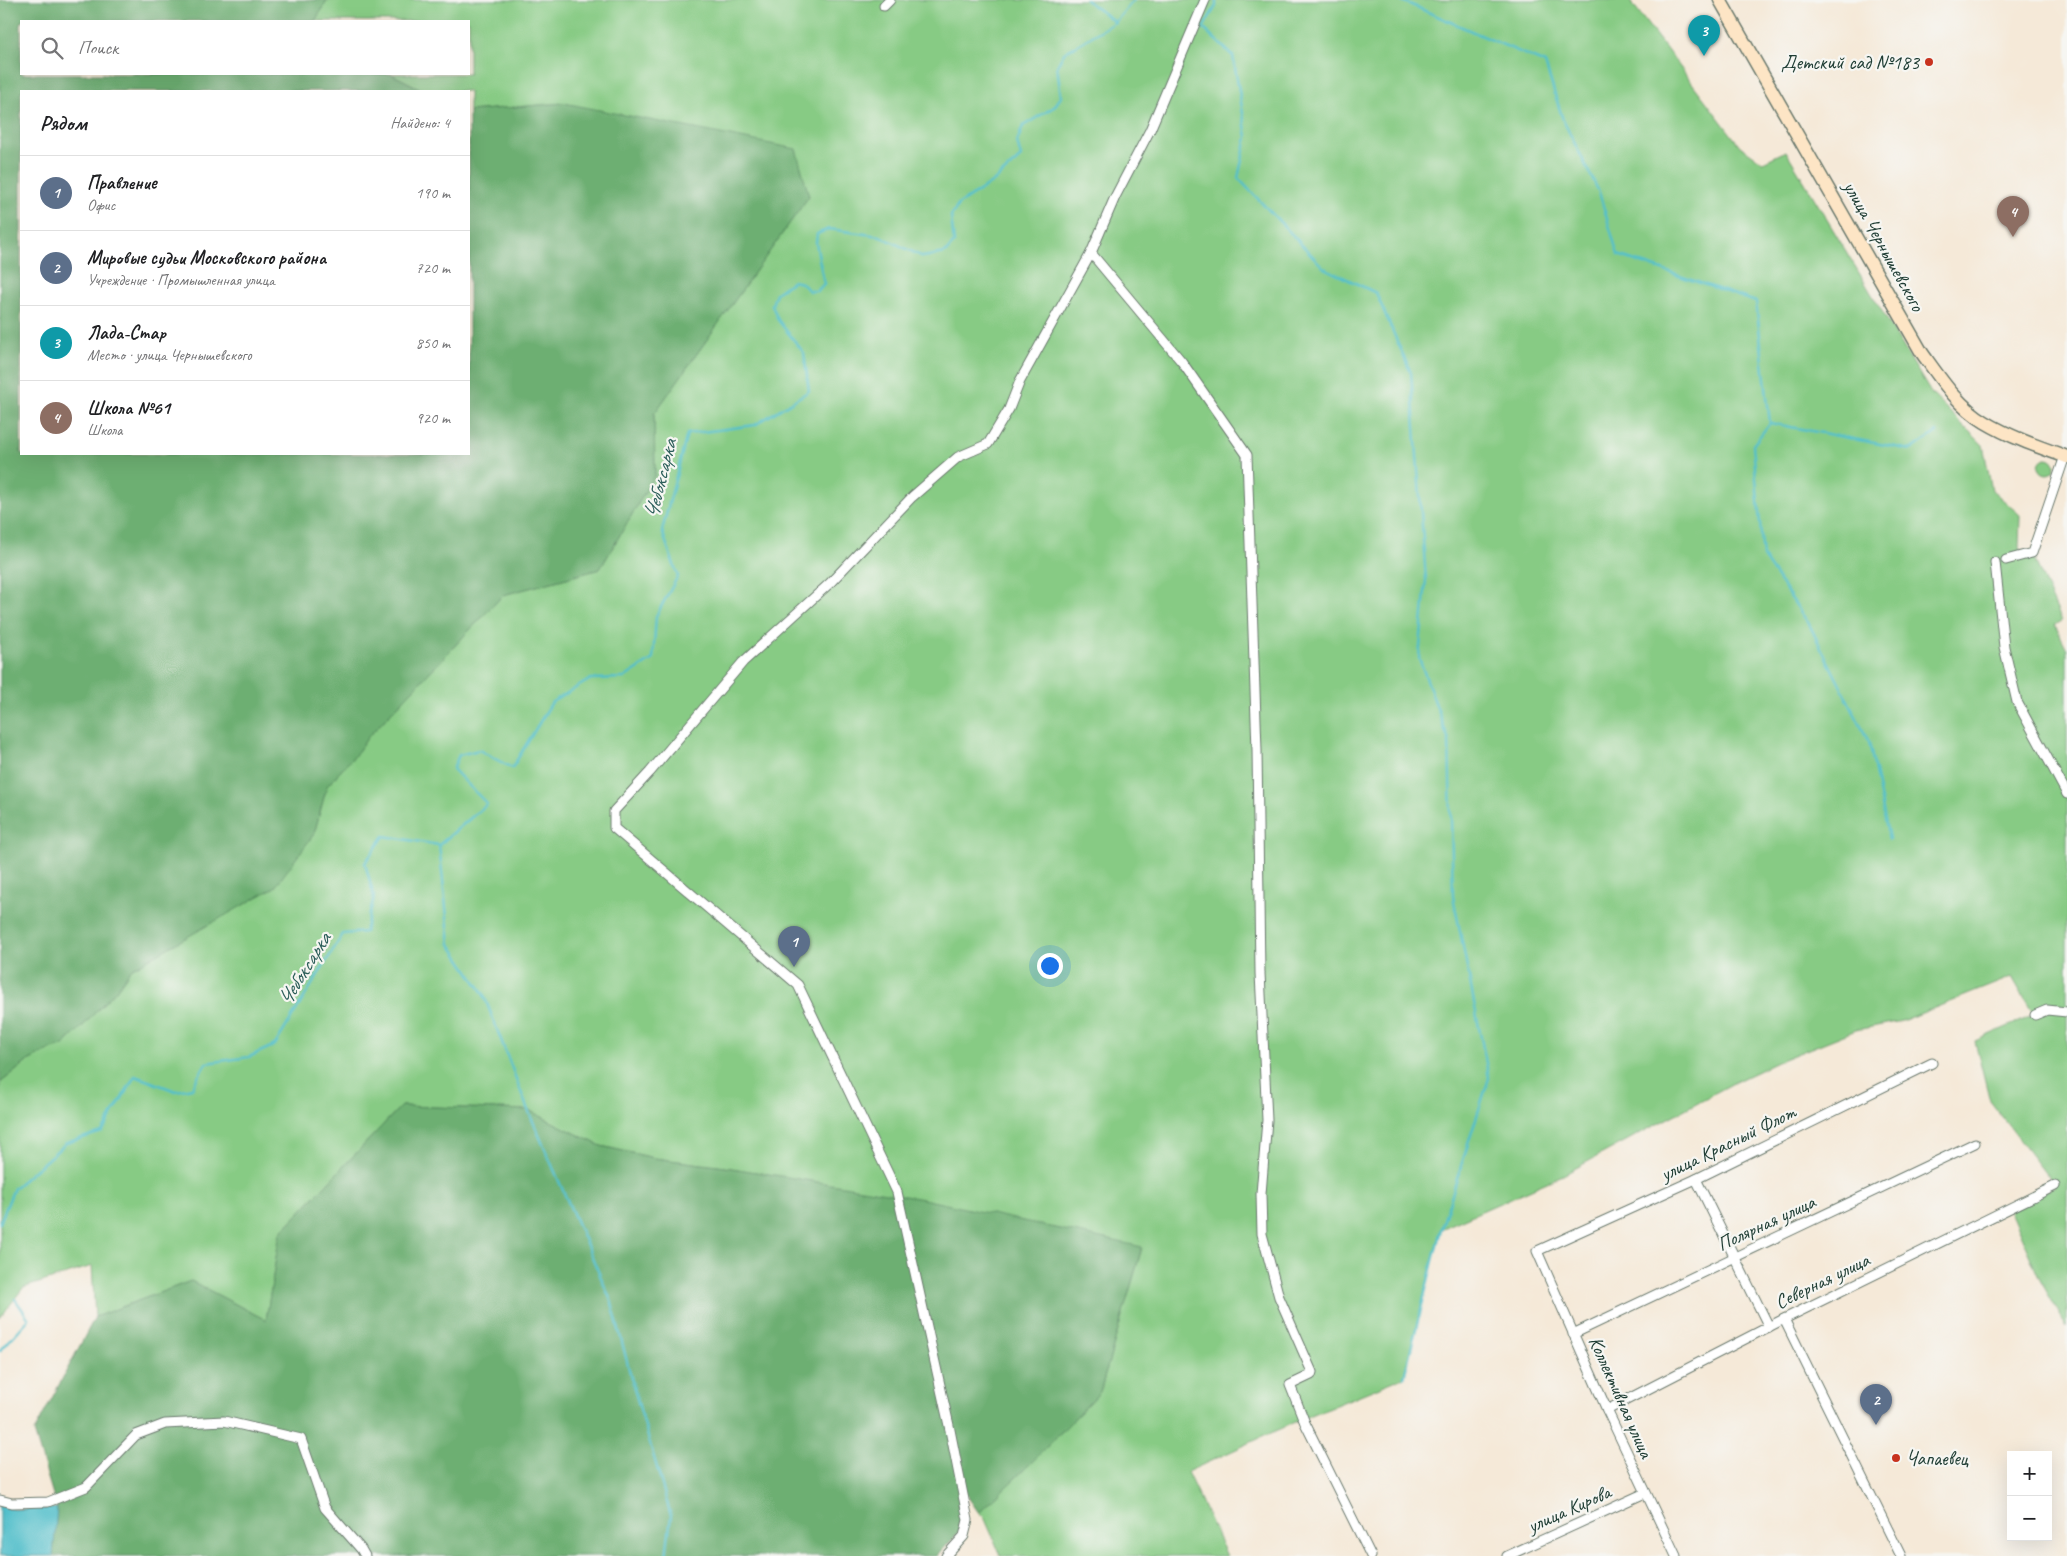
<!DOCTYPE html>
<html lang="ru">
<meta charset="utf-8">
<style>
body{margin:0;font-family:Caveat,sans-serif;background:#f2f2f2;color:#202124}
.controls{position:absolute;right:15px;bottom:15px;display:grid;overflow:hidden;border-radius:0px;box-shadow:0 5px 20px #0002}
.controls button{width:45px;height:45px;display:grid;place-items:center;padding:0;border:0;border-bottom:1px solid #e0e0e0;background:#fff;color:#202124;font:25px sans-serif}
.you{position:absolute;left:1049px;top:965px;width:18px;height:18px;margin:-12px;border:4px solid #fff;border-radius:50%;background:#1a73e8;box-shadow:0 0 0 8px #1a73e833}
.badge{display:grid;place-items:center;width:32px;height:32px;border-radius:50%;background:#c8321e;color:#fff;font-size:16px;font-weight:700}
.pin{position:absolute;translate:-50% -41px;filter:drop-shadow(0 1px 2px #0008)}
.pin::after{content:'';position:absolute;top:26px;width:18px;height:15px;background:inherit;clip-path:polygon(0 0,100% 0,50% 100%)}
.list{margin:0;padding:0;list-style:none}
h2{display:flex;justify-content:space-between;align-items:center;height:65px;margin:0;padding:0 20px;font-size:21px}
h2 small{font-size:16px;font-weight:400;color:#757577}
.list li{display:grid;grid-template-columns:32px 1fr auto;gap:15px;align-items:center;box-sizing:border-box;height:75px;padding:0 20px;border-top:1px solid #e0e0e0}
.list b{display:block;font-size:19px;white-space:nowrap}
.list p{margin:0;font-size:16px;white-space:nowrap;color:#757577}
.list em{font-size:16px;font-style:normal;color:#757577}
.icon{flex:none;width:28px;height:28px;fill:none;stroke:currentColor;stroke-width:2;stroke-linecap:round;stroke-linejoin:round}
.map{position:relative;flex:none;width:2067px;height:1556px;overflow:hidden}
.search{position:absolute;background:#fff;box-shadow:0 5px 20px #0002;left:20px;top:20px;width:450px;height:55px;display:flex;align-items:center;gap:12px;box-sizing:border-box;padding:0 18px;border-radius:0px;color:#757577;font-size:19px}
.panel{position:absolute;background:#fff;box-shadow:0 5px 20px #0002;left:20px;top:90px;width:450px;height:365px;border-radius:0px}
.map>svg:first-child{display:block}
</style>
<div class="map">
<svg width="2067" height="1556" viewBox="0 0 2067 1556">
<rect width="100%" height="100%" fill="#f6f6f2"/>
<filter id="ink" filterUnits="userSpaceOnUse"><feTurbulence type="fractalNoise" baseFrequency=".02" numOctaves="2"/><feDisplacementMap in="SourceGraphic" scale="10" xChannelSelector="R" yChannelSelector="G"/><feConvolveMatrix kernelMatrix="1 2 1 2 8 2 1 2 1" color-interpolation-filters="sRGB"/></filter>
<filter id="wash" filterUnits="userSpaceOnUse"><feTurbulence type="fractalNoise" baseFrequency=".0096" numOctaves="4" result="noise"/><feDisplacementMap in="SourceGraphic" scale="20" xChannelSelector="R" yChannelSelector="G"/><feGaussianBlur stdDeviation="1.12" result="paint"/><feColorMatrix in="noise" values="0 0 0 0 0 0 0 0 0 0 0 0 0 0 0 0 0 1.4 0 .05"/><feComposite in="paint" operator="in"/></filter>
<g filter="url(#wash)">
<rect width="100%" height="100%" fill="#f5e9d8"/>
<!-- green -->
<g fill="#87cb84" stroke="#53845c">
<path d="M327 0H1629L1740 146 1763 162 1786 151 1931 393 1983 445 1992 490 2020 515 2019 549 2033 556 2062 621 2055 625 2067 649V1327L2040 1280 2009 1208 2055 1186 1990 1101 1975 1041 2034 1015 2012 977 1902 1021 1856 1030 1781 1060 1739 1080 1563 1175 1441 1229 1404 1377 1299 1420 1187 1472 1227 1556H1001L984 1517 979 1513 1035 1459 1100 1392 1142 1248 899 1196 725 1167 654 1158 601 1146 528 1110 401 1106 280 1233 266 1320 191 1281 95 1317 92 1266 23 1288 0 1318V1083L28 1061 49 1050 62 1046 80 1029 116 990 130 969 201 928 314 834 327 786 356 754 368 737 503 595 600 569 655 475 654 414 809 196 564 103 469 111V91H425L391 74H469V21H315Z"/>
<circle cx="2047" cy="466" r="8"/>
</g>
<!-- forest -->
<g fill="#6daf72" stroke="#467653">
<path d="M0 0H327L315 21H21V74H391L425 91H21V454H469V111L564 103 796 149 809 196 654 414 655 475 600 569 503 595 368 737 356 754 327 786 314 834 275 887 131 969 116 990 80 1029 62 1046 49 1050 28 1061 0 1083Z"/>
<path d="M401 1106 528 1110 601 1146 654 1158 725 1167 923 1199 1142 1247 1100 1392 1035 1459 979 1513 961 1487 960 1531 937 1556H53L57 1508 34 1432 95 1317 191 1281 266 1320 280 1233Z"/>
</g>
<!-- water -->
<path fill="#52bfcb" stroke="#387e80" d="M0 1505 14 1509 57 1508 53 1556H0Z"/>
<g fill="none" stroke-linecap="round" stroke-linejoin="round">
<!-- stream -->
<g stroke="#52bfcb" stroke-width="2.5">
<path d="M1086 0 1115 22"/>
<path d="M1216 0V6L1203 28 1233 56 1247 137 1238 178 1324 268 1376 293 1411 373 1426 580 1419 658 1449 741 1453 896 1489 1078 1441 1229 1404 1377"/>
<path d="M1400 0 1545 63 1563 120 1599 192 1618 255 1756 302 1770 423 1753 445 1763 557 1809 624 1869 742 1889 839"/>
<path d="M1770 423 1911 450 1937 432"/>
<path d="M439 845 450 944 483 993 528 1110 612 1303 633 1385 671 1516 666 1556"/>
<path d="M0 1223 14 1188 66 1143 102 1132 135 1076 176 1091 192 1088 206 1063 249 1057 275 1045 343 934 365 932 374 897 365 863 384 836 439 845 487 804 453 769 459 755 479 750 512 768 552 702 591 679 624 678 653 659 656 616 678 576 662 531 687 434 755 425 809 391 804 353 778 320 772 305 776 293 793 281 802 283 809 291H817L824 284 816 243 817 234 829 229 880 236 923 257 945 253 954 243 951 216 959 204 993 182 1021 157 1017 142 1023 126 1054 107 1061 97 1057 66 1064 53 1115 22 1134 0"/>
<path d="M0 1351 29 1319 15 1299"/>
</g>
</g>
</g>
<g filter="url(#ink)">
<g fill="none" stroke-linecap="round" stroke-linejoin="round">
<defs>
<g id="street">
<path d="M884 6 890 0"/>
<path d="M1091 253 1182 362 1247 455 1257 750 1260 973 1267 1120 1261 1194 1262 1234 1279 1297 1312 1372 1311 1375 1290 1385 1305 1423 1371 1556"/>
<path d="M2006 560 2032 553 2065 456"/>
<path d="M1995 562 2004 647 2017 702 2067 794"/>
<path d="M2035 1015 2047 1010 2067 1012"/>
<path d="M1696 1179 1769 1327"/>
<path d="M1784 1319 1901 1556"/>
<path d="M1573 1334 1975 1143"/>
<path d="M1607 1410 1784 1319 2055 1186"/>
<path d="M0 1500 12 1503 48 1502 86 1487 136 1435 165 1424 224 1421 301 1439 325 1508 361 1549 365 1556"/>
<path d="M946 1556 964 1536 968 1520 950 1430 897 1192 798 985 614 828V811L650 772 743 662 830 583 912 497 958 457 988 444 1009 409 1020 381 1091 253 1115 197 1150 130 1205 0"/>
<path d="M1507 1556 1645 1493"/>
<path d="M1676 1556 1607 1410 1537 1251 1696 1179 1932 1063"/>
</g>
<path id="secondary" d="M1720 0 1922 353C1940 378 1958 406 1985 422 2010 437 2039 447 2067 457"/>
</defs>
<!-- street casing -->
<use href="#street" stroke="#6a796d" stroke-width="11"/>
<!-- secondary casing -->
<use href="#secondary" stroke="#6a796d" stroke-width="15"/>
<!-- street -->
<use href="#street" stroke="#fff" stroke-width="9"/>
<!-- secondary -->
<use href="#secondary" stroke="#fde5c5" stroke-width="12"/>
</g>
</g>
<!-- markers -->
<g fill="#c8321e" stroke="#f6f6f2" stroke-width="2">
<circle cx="1929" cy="62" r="5"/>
<circle cx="1896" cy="1458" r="5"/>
</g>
<g text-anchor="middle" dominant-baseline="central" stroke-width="4.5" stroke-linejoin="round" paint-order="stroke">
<!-- poi labels -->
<g font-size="20" fill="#1f3d34" stroke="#f6f6f2" text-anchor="end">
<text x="1919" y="62">Детский сад №183</text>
<text x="1906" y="1458" text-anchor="start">Чапаевец</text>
</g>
<!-- street labels -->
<g font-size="20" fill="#1f3d34" stroke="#f6f6f2">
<text transform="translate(1884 246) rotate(61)">улица Чернышевского</text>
<text transform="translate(1728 1143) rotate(-26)">улица Красный Флот</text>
<text transform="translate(1766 1223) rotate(-25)">Полярная улица</text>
<text transform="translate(1822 1281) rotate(-26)">Северная улица</text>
<text transform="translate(1621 1397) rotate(66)">Коллективная улица</text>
<text transform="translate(1569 1509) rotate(-24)">улица Кирова</text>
</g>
<!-- water labels -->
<g font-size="21" font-style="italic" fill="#2c5e5a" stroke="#f6f6f2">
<text transform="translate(660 479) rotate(-76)">Чебоксарка</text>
<text transform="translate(304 969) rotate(-58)">Чебоксарка</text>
</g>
</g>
</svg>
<div class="controls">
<button>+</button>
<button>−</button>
</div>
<div class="you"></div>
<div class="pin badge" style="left:794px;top:967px;background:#5c6f8a">1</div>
<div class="pin badge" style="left:1876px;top:1425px;background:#5c6f8a">2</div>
<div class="pin badge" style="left:1704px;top:56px;background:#0f9aa8">3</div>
<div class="pin badge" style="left:2013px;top:237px;background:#8d6e63">4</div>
<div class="search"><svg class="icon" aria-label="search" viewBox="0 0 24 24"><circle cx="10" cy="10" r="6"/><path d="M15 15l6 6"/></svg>Поиск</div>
<section class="panel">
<h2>Рядом<small>Найдено: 4</small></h2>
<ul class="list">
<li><span class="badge" style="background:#5c6f8a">1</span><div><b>Правление</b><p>Офис</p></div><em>190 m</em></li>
<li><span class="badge" style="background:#5c6f8a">2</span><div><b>Мировые судьи Московского района</b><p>Учреждение · Промышленная улица</p></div><em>720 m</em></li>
<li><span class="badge" style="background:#0f9aa8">3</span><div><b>Лада-Стар</b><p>Место · улица Чернышевского</p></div><em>850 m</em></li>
<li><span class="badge" style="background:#8d6e63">4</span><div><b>Школа №61</b><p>Школа</p></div><em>920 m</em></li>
</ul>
</section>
</div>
